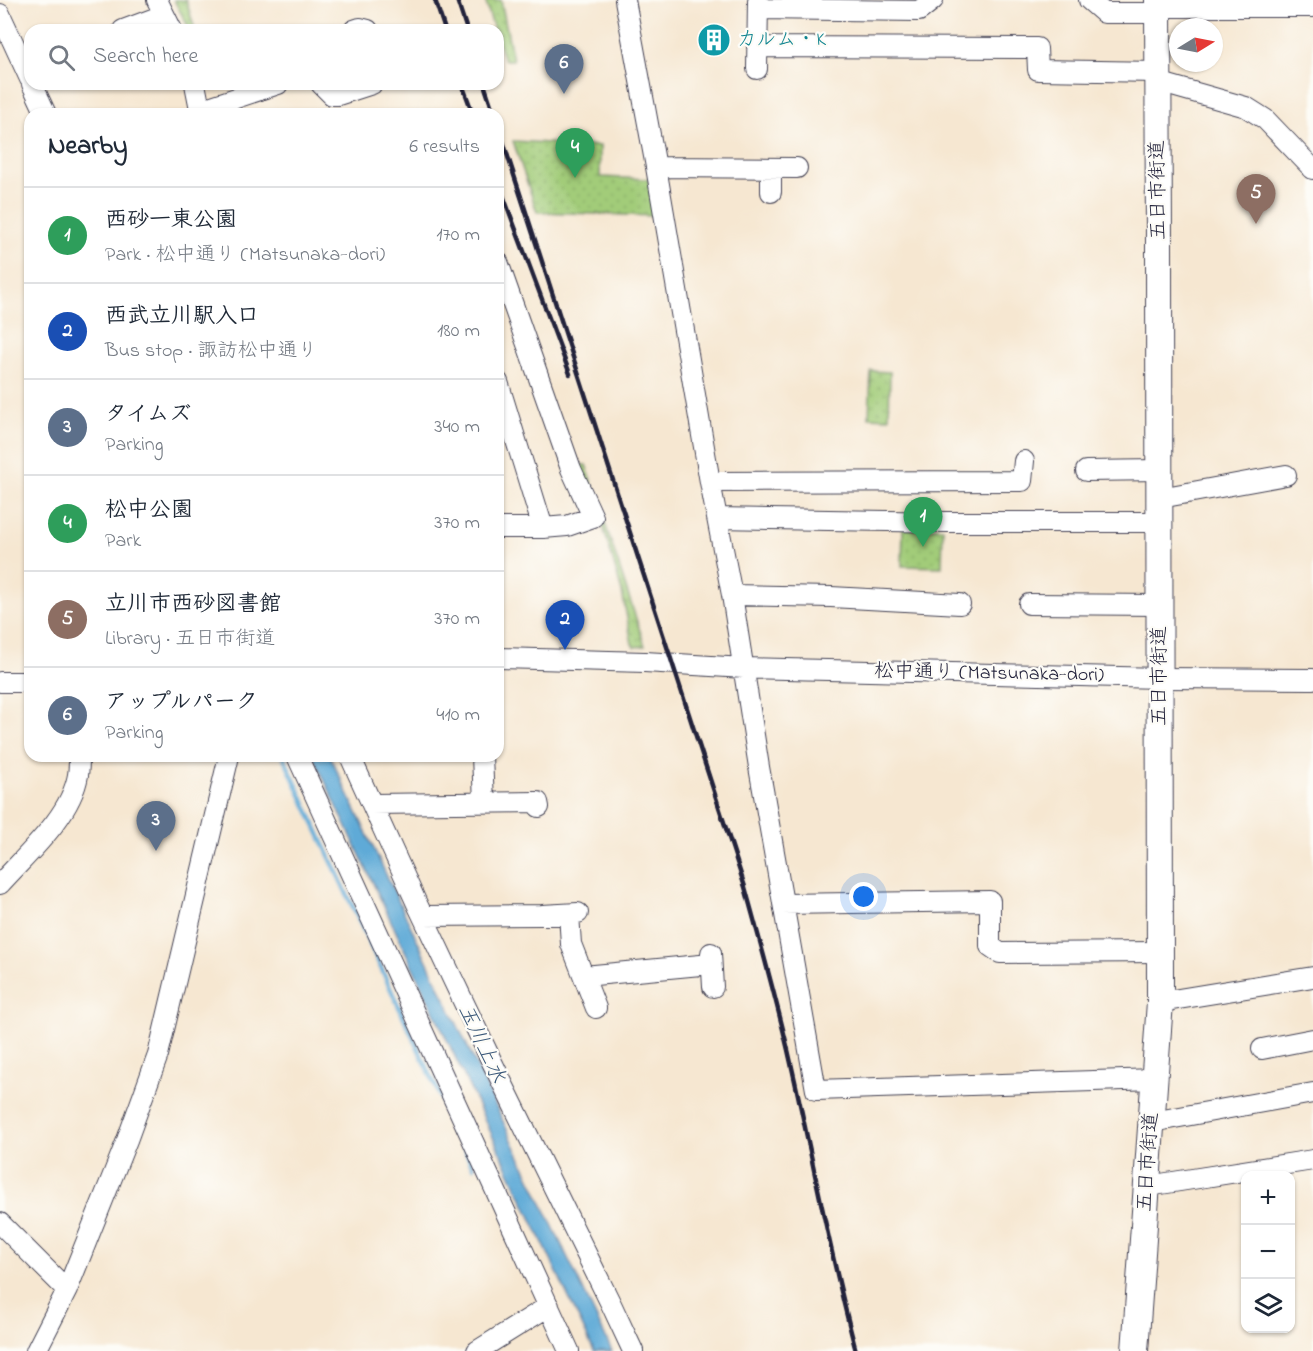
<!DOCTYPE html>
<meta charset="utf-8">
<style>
:root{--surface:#fff;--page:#f6f6f7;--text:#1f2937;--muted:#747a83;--line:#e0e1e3;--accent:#d1495b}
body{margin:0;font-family:"Indie Flower","Klee One",sans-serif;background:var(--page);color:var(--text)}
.controls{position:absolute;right:18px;bottom:18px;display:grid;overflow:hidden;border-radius:12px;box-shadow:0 2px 4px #0004}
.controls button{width:54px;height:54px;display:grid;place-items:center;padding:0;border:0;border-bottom:2px solid var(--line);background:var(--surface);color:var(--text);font:30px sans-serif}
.compass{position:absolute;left:1169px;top:18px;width:54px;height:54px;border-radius:50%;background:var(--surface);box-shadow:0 2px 4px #0004;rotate:80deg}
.you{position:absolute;left:864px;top:897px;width:21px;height:21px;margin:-15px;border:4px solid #fff;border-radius:50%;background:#1a73e8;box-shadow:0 0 0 9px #1a73e833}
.badge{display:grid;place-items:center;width:39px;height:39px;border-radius:50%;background:var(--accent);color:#fff;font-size:20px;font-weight:700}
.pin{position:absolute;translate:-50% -50px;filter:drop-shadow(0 2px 3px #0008)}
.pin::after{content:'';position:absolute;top:32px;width:21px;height:18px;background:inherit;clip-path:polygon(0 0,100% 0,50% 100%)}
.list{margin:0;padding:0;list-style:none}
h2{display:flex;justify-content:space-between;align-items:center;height:78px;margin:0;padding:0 24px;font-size:26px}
h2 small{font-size:20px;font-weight:400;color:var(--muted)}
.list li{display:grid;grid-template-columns:39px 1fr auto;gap:18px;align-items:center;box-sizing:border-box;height:96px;padding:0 24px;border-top:2px solid var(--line)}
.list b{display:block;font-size:22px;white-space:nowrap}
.list p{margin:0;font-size:20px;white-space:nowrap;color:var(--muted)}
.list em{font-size:20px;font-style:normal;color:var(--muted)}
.icon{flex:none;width:33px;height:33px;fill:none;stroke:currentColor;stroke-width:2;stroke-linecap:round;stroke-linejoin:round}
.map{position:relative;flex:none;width:1313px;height:1351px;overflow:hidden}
.search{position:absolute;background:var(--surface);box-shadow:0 2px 4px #0004;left:24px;top:24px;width:480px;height:66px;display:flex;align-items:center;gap:15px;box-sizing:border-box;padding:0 21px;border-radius:18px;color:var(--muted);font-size:22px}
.panel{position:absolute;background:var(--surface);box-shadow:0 2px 4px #0004;left:24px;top:108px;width:480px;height:654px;border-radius:18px}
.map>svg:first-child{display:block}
.grass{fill:url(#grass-dots);stroke:#62775a;stroke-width:1.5}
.water{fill:#5eaad7;stroke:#406689;stroke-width:1.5}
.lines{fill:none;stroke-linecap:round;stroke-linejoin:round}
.stream{stroke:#5eaad7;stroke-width:4.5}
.minor-casing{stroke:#424052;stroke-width:22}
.major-casing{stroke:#424052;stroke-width:28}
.minor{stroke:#fff;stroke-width:20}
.major{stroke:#fff;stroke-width:26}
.rail{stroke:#22223b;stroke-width:4.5}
.labels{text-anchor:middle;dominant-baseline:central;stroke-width:4.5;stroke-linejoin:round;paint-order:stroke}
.culture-label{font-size:20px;fill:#0d838f;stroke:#fdfcf7;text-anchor:start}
.street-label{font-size:20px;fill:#22223b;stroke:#fdfcf7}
.water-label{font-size:21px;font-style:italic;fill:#3a5879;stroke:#fdfcf7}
</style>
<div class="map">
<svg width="1313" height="1351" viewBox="0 0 1313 1351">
<defs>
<pattern id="grass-dots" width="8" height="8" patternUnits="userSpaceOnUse" patternTransform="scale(1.5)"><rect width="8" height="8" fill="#a2cc79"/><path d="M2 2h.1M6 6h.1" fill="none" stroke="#8baf6a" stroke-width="1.8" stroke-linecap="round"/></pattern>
</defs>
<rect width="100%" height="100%" fill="#fdfcf7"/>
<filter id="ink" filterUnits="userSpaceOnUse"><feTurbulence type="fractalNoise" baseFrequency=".0167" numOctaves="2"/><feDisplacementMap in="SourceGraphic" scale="12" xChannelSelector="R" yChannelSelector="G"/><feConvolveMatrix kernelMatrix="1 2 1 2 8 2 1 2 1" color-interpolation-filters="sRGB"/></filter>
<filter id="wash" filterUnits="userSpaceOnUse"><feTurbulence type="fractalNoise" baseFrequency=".008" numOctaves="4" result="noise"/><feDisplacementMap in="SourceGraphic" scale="24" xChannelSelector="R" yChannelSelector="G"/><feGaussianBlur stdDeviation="1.35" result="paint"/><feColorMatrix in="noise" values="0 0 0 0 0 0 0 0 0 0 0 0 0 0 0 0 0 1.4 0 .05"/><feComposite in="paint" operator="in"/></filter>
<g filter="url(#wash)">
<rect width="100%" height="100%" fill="#f6e7d1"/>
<!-- grass -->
<path class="grass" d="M174,0H186L195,30H190Z
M485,0H501L513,60H504L498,42V30H494Z
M513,141L600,146V177L648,179L655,216L537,212Z
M871,371L890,372L889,418L869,417Z
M574,465H586L645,646L634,647L632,644L622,592L599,513Z
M903,527L943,528L942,567L902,566Z"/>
<!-- water -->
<path class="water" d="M313,756H330L612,1351H594Z"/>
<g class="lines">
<!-- stream -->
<path class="stream" d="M283,756L473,1167
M61,1322L76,1292"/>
</g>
</g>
<g filter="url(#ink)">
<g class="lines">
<!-- minor casing -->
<g class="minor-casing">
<path id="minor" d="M157,0L172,30
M625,0L656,167L710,482L732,595L759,767L816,1090L1155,1079
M1089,0L1104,13H1157
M1158,7H1313
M758,9L919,11L933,0
M0,14L30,79
M123,30L163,15
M354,30L360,28L368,30
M757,47L1037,48L1038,70L1158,72
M757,69L758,0
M1158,82L1246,107L1265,119L1313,169
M32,84L46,114
M195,84L201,114
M321,84L332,95H338L372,84
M200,110L278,84
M656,167L797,168
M771,192V168
M498,262L571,469L593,517L567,526L543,528H498
M498,382L543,528
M1086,471L1160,470
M710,482L1022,481L1024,461
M1160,498L1286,475
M718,518L946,522H1160
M732,595L831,597L960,604
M1029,604L1160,605
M498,658L645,662L744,668L1160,678L1313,679
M0,682H30
M297,756L569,1351
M350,756L418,906L493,1064L611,1304L633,1351
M482,756L484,802
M372,804L538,802L539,807
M0,884C27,854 71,816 78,775C79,769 79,762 79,756
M783,904L990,901V946L1000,953L1161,952
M569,914L571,944L596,1008
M423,916L542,915L578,913
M711,953L713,987
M584,976L711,964
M1160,1002L1313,977
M1262,1049L1313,1039
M1152,1122L1313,1093
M1148,1186L1313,1160
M0,1223L67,1290
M36,1351L67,1290L127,1140L158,1055L229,756
M477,1351L549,1306"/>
</g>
<!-- major casing -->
<g class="major-casing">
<path id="major" d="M1135,1351L1160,1002L1159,244L1158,0"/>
</g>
<!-- minor -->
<use href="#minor" class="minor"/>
<!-- major -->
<use href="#major" class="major"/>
<!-- rail -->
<path class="rail" d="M435,0L445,30
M457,0L467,30
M462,84L473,114
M484,84L494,114
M498,126L745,887C760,941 775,995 788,1050C811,1150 829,1251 856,1351
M498,182L570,374"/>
</g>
</g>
<!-- icons -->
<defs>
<g id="building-disc" transform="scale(1.725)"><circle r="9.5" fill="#0f9aa8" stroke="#fdfcf7"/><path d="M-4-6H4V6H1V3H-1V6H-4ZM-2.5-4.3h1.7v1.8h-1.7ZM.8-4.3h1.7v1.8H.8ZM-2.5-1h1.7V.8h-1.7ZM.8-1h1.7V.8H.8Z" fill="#fff"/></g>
</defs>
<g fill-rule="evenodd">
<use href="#building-disc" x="714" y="40"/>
</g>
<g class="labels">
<!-- culture labels -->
<g class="culture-label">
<text x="737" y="40">カルム・K</text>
</g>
<!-- street labels -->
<g class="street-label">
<text transform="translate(1159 190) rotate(-91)">五日市街道</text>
<text transform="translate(989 674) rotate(1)">松中通り (Matsunaka-dori)</text>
<text transform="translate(1160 676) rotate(-90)">五日市街道</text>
<text transform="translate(1149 1162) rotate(-86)">五日市街道</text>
</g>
<!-- water labels -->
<g class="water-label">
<text transform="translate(481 1044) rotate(65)">玉川上水</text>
</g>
</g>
</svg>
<div class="controls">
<button>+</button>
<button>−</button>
<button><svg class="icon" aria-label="layers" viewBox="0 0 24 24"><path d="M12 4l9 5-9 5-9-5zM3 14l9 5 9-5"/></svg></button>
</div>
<svg class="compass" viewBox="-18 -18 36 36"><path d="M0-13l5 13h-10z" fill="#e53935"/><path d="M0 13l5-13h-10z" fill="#747a83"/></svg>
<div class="you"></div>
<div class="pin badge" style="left:923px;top:547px;background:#2e9e5b">1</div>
<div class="pin badge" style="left:565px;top:650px;background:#1a4fb4">2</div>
<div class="pin badge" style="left:156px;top:851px;background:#5c6f8a">3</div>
<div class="pin badge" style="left:575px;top:178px;background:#2e9e5b">4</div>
<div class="pin badge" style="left:1256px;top:224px;background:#8d6e63">5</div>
<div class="pin badge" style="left:564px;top:94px;background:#5c6f8a">6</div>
<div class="search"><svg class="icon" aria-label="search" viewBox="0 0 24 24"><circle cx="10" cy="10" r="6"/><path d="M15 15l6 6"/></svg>Search here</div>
<section class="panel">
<h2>Nearby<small>6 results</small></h2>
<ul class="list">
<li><span class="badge" style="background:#2e9e5b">1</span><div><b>西砂一東公園</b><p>Park · 松中通り (Matsunaka-dori)</p></div><em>170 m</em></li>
<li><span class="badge" style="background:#1a4fb4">2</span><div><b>西武立川駅入口</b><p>Bus stop · 諏訪松中通り</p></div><em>180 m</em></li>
<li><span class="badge" style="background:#5c6f8a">3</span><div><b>タイムズ</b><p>Parking</p></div><em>340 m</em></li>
<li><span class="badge" style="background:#2e9e5b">4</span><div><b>松中公園</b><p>Park</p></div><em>370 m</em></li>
<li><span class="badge" style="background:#8d6e63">5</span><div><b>立川市西砂図書館</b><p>Library · 五日市街道</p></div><em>370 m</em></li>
<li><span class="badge" style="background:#5c6f8a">6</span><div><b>アップルパーク</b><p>Parking</p></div><em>410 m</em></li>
</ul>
</section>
</div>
